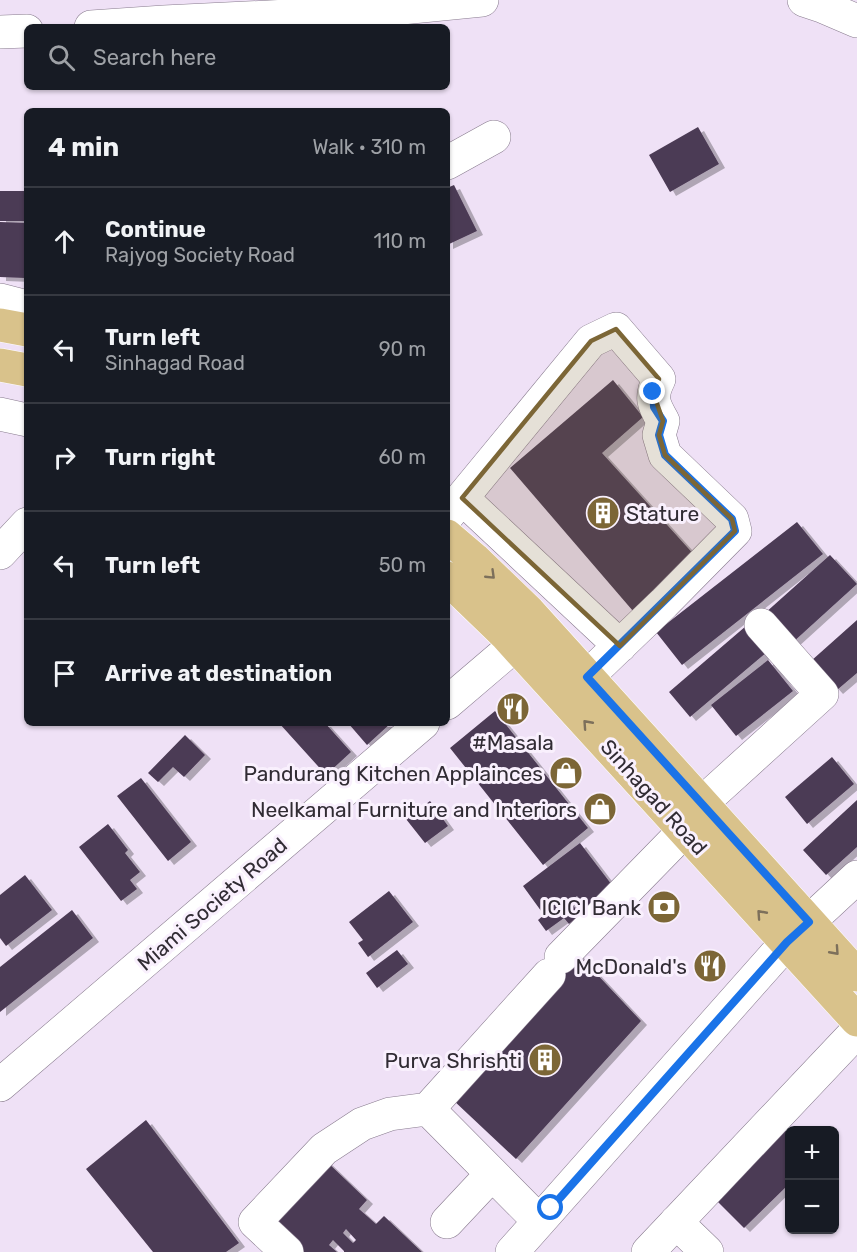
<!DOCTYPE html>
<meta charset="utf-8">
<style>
:root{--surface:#171b24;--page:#242831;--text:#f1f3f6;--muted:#9ea1a6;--line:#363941}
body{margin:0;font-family:Rubik,sans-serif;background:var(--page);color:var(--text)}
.controls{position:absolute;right:18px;bottom:18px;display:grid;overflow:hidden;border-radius:9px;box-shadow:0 2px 4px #0004}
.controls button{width:54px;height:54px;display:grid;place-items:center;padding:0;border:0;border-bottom:2px solid var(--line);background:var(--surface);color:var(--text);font:30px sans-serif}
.stop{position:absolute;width:18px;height:18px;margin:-14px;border:4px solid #1a73e8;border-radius:50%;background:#fff}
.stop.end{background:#1a73e8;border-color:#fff;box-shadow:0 2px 6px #0008}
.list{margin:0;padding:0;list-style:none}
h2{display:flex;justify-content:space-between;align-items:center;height:78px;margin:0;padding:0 24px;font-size:26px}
h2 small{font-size:20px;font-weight:400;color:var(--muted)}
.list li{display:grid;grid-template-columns:39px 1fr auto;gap:18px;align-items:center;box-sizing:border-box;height:108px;padding:0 24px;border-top:2px solid var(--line)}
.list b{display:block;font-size:22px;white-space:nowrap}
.list p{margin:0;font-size:20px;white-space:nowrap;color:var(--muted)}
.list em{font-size:20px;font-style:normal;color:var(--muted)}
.icon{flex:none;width:33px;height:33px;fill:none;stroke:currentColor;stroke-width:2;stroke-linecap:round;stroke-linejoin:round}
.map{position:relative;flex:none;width:857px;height:1252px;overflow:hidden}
.search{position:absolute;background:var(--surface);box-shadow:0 2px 4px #0004;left:24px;top:24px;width:426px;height:66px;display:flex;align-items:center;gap:15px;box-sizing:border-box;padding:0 21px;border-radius:9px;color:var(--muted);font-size:22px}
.panel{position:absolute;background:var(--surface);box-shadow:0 2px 4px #0004;left:24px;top:108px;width:426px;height:618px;border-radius:9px}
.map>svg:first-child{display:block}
.building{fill:#4c3b54;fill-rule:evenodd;filter:url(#shadow)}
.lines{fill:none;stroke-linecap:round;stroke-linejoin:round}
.minor-casing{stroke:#887b8e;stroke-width:34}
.major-casing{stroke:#fff;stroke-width:34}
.minor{stroke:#fff;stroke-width:33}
.major{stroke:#d9c28b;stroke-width:33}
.oneway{stroke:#7d705b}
.route{stroke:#1a73e8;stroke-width:8}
.marked{fill:#7c6636;fill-opacity:0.2;stroke:#7c6636;stroke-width:4.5;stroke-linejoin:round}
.labels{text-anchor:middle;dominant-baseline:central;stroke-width:6;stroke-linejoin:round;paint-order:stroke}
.poi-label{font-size:21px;fill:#312c34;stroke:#f9f0fd;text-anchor:end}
.street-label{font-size:21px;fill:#312c34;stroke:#f9f0fd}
</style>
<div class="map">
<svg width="857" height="1252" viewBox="0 0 857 1252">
<defs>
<filter id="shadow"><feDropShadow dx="6" dy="4" stdDeviation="0" flood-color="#0004"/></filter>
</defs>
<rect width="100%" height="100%" fill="#efe1f6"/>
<!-- building -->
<path class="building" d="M698,127L719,164L670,192L649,155Z
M454,185L477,231L447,245V188Z
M0,191H26L25,221H0Z
M0,222L27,223L25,278L0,277Z
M613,380L643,417L602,453L697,558L633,611L510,468Z
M797,522L823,554L682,665L656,632Z
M830,555L857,584L791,644L764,614Z
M857,620V673L837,690L811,661Z
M746,626L767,652L690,717L669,692Z
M768,660L793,691L736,736L711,705Z
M495,711L588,828L543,865L450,748Z
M279,723H325L351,752L326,775Z
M348,723H391L367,745Z
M185,735L205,755L184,777L173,767L158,782L148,773Z
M832,757L854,784L807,824L785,797Z
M141,778L191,842L168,861L117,796Z
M857,800V847L826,875L803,850Z
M430,801L448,826L425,843L406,819Z
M108,824L128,850L125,853L140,872L130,880L137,889L121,901L79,847Z
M580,843L615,889L588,909L577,896L570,901L580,915L569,924L564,918L546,931L538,920L544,915L523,886Z
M25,875L52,910L6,946L0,938V895Z
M389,891L413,922L368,957L358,943L363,940L349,922Z
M72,910L93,938L0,1012V967Z
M397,950L408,964L377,988L366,973Z
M576,952L641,1021L516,1159L452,1099Z
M146,1120L239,1243L226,1252H153L86,1169Z
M780,1125L790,1135V1183L744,1228L711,1195Z
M324,1159L367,1200L359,1209L376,1224L384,1216L422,1252H344V1251L333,1240L329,1245L337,1252H289L262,1225ZM346,1229L356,1240L353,1243L343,1233Z"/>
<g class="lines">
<!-- minor casing -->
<g class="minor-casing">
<path id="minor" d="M804,0L822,6L857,21
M91,27L164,22L351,13L482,0
M0,32L27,31
M447,163L494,137
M0,300L27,307
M0,414L27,420
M462,498L620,646
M447,516L591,341L616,329L659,379C650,397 653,404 663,421L659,435L665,455L732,519L735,531L664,603L587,677
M0,553L27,524
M447,703L515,645
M702,803L822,694L761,625
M561,957L685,830
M0,1085L423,723
M428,1109L539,1221
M447,1222L492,1174
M676,1222L707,1252
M287,1252L255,1222L324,1149L362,1124L390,1114L428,1109L549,975
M512,1252L787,942L857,877
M648,1252L857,1031"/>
</g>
<!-- major casing -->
<g class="major-casing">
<path id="major" d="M0,325L27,330
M0,365L27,370
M447,536L474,559L529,612L857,975
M447,578L506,635L857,1020"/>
</g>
<!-- minor -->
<use href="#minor" class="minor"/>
<!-- major -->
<use href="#major" class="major"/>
</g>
<!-- one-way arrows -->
<defs><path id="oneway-chevron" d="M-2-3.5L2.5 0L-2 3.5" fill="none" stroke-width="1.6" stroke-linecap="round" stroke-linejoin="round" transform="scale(1.5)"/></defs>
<g class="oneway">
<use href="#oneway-chevron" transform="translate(491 575) rotate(44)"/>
<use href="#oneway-chevron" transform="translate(587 724) rotate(-132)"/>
<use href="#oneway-chevron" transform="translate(761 914) rotate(-132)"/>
<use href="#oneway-chevron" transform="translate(835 951) rotate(48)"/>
</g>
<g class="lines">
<!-- route -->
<path class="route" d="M551,1208L787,942L809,922L587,677L735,531L732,519L665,455L659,435L663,421L654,407L653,392"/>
</g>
<!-- marked area -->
<path class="marked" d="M616,329L659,379L653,392L663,421L659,435L665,455L732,519L735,531L620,646L462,498L591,341Z"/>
<!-- icons -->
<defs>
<g id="building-disc" transform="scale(1.725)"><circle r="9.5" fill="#7c6636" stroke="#f9f0fd"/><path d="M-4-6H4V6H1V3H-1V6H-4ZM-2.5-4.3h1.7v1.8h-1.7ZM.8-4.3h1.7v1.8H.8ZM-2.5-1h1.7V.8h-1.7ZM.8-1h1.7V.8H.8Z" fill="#fff"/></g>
<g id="restaurant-disc" transform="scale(1.725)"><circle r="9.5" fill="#7c6636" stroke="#f9f0fd"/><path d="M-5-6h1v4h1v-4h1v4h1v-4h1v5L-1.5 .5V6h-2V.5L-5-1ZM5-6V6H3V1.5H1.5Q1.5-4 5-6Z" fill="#fff"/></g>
<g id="shop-disc" transform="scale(1.725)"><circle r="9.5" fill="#7c6636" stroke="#f9f0fd"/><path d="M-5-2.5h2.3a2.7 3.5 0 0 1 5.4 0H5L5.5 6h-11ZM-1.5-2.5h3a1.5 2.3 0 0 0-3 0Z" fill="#fff"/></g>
<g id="bank-disc" transform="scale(1.725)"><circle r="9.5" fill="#7c6636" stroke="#f9f0fd"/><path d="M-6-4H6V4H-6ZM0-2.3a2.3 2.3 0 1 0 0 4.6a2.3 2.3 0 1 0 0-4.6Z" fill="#fff"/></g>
</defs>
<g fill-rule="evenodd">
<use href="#building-disc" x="603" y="513"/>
<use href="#restaurant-disc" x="513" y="709"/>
<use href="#shop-disc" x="566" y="773"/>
<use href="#shop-disc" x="600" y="809"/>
<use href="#bank-disc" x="664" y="907"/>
<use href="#restaurant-disc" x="710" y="966"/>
<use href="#building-disc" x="545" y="1060"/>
</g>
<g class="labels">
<!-- poi labels -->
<g class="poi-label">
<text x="626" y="513" text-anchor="start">Stature</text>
<text x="513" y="742" text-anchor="middle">#Masala</text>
<text x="543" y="773">Pandurang Kitchen Applainces</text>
<text x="577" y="809">Neelkamal Furniture and Interiors</text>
<text x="641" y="907">ICICI Bank</text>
<text x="687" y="966">McDonald's</text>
<text x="522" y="1060">Purva Shrishti</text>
</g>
<!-- street labels -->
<g class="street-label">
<text transform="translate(654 797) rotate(48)">Sinhagad Road</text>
<text transform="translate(212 904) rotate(-41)">Miami Society Road</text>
</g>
</g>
</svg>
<div class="controls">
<button>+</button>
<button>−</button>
</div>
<div class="stop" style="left:551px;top:1208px"></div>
<div class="stop end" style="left:653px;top:392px"></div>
<div class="search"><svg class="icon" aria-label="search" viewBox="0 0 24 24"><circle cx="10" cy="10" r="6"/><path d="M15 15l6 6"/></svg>Search here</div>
<section class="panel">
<h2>4 min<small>Walk · 310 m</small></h2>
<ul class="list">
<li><svg class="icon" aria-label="ahead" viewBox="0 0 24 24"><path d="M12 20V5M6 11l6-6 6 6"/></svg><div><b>Continue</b><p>Rajyog Society Road</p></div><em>110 m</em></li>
<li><svg class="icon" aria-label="left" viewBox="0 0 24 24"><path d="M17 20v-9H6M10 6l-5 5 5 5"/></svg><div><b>Turn left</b><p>Sinhagad Road</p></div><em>90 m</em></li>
<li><svg class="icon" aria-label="right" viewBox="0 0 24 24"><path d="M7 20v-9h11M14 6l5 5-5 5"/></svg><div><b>Turn right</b></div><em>60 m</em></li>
<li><svg class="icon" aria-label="left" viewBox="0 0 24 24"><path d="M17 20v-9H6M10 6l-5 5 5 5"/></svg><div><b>Turn left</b></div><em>50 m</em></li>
<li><svg class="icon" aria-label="arrive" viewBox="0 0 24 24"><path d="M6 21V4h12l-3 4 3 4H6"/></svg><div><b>Arrive at destination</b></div></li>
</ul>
</section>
</div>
